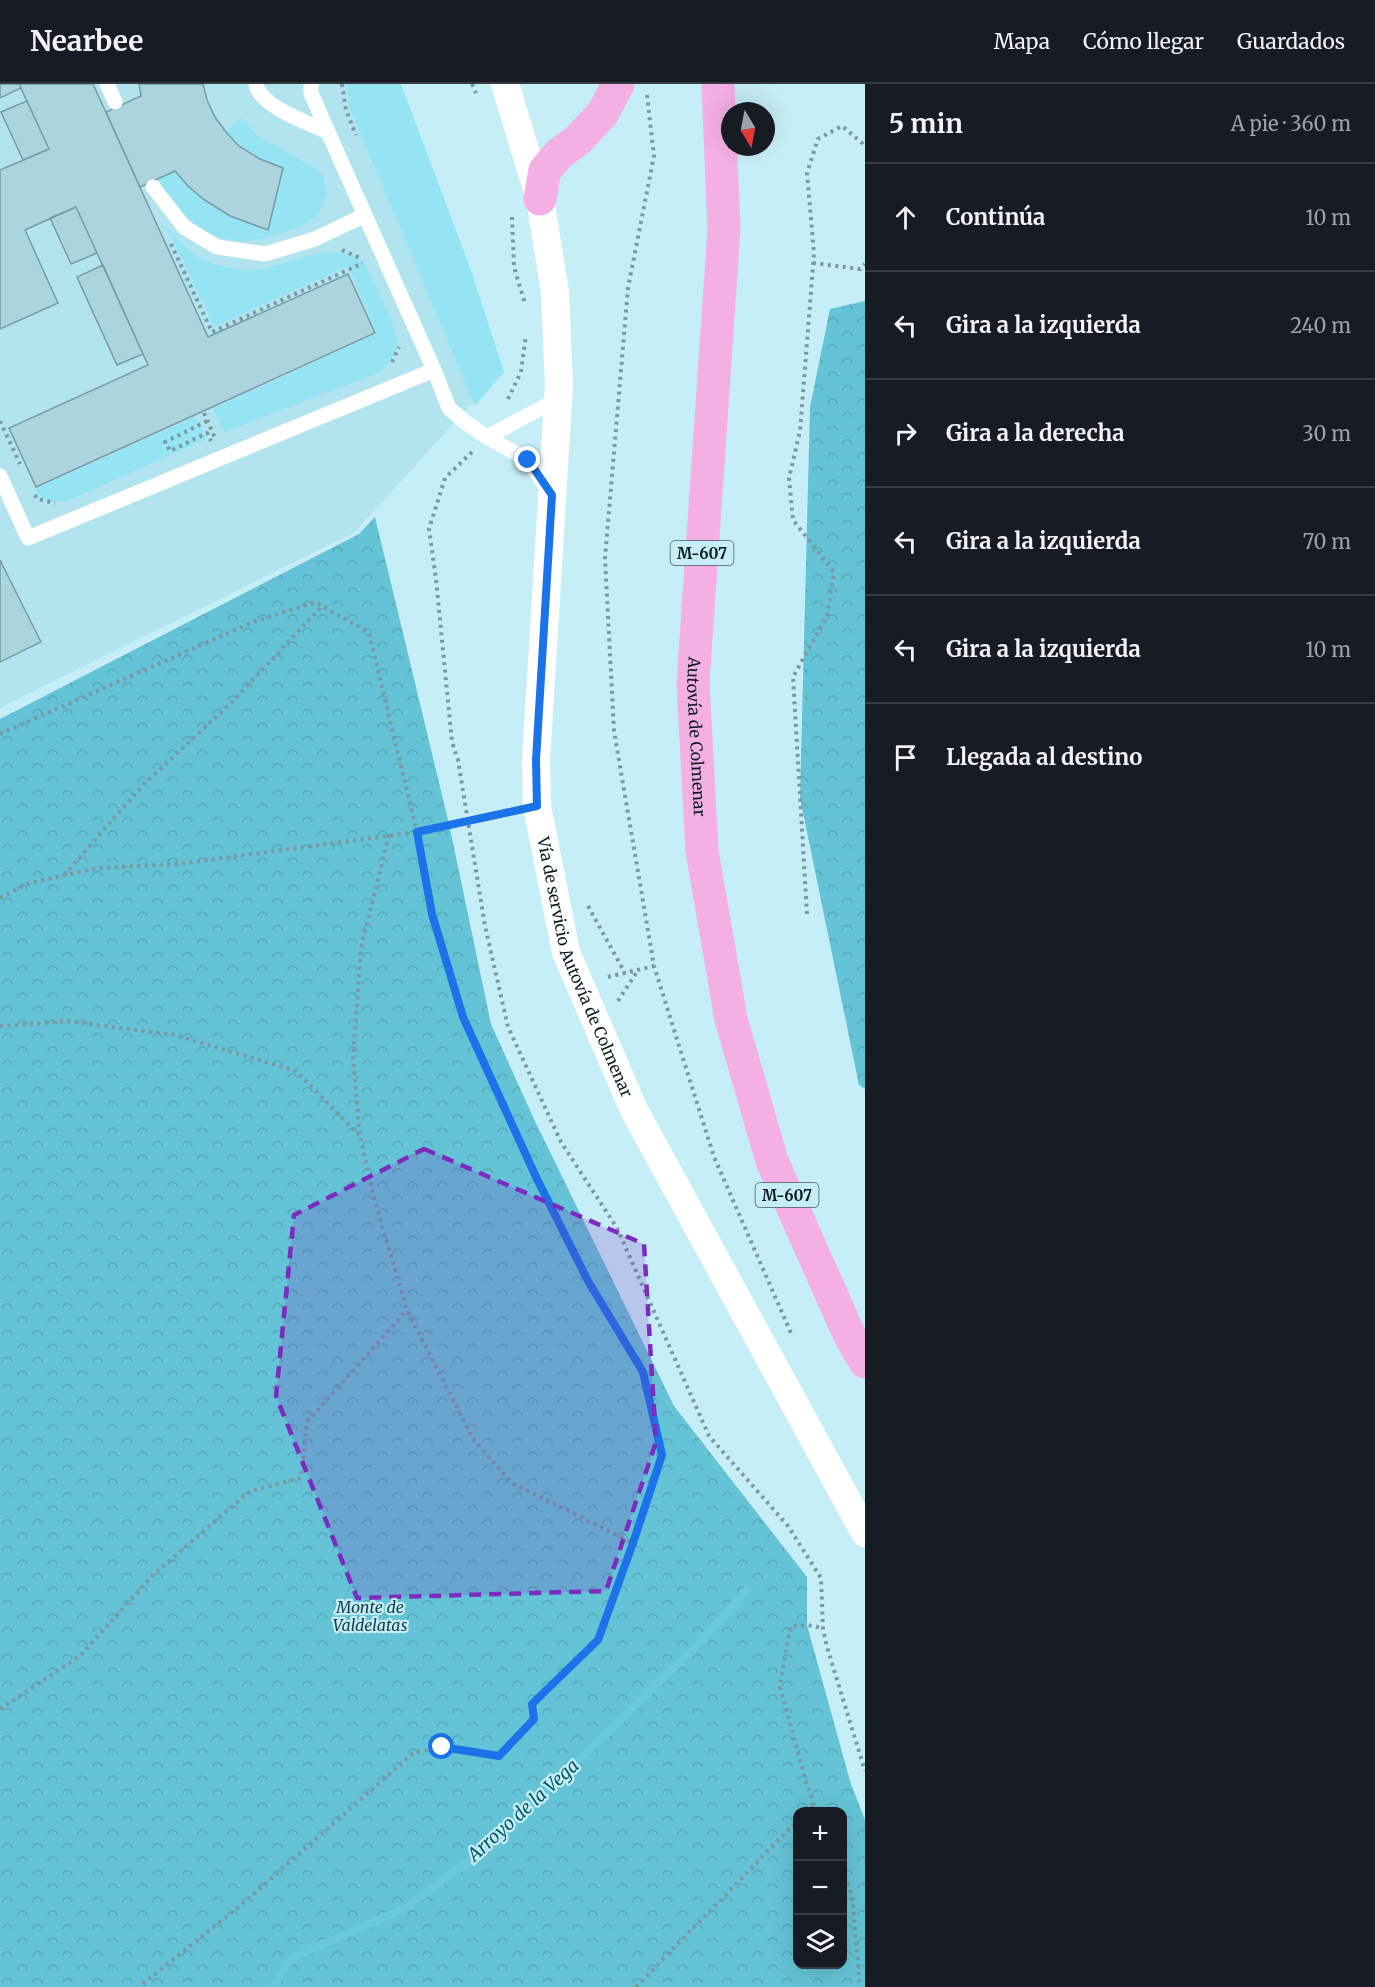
<!DOCTYPE html>
<html lang="es">
<meta charset="utf-8">
<style>
:root{--surface:#171b24;--page:#20242c;--text:#f1f3f6;--muted:#9ea1a6;--line:#363941}
body{margin:0;font-family:Merriweather,serif;background:var(--page);color:var(--text)}
.controls{position:absolute;right:18px;bottom:18px;display:grid;overflow:hidden;border-radius:12px;box-shadow:0 6px 24px #0002}
.controls button{width:54px;height:54px;display:grid;place-items:center;padding:0;border:0;border-bottom:2px solid var(--line);background:var(--surface);color:var(--text);font:30px sans-serif}
.compass{position:absolute;left:721px;top:18px;width:54px;height:54px;border-radius:50%;background:var(--surface);box-shadow:0 6px 24px #0002;rotate:170deg}
.stop{position:absolute;width:18px;height:18px;margin:-14px;border:4px solid #1a73e8;border-radius:50%;background:#fff}
.stop.end{background:#1a73e8;border-color:#fff;box-shadow:0 2px 6px #0008}
.list{margin:0;padding:0;list-style:none}
h2{display:flex;justify-content:space-between;align-items:center;height:78px;margin:0;padding:0 24px;font-size:26px}
h2 small{font-size:20px;font-weight:400;color:var(--muted)}
.list li{display:grid;grid-template-columns:39px 1fr auto;gap:18px;align-items:center;box-sizing:border-box;height:108px;padding:0 24px;border-top:2px solid var(--line)}
.list b{display:block;font-size:22px;white-space:nowrap}
.list em{font-size:20px;font-style:normal;color:var(--muted)}
.icon{flex:none;width:33px;height:33px;fill:none;stroke:currentColor;stroke-width:2;stroke-linecap:round;stroke-linejoin:round}
.map{position:relative;flex:none;width:865px;height:1903px;overflow:hidden}
header{display:flex;align-items:center;gap:36px;box-sizing:border-box;height:84px;padding:0 30px;background:var(--surface);border-bottom:2px solid var(--line)}
header strong{font-size:28px}
nav{display:flex;gap:33px;margin-inline-start:auto;font-size:21px}
main{display:flex}
aside{flex:1;background:var(--surface)}
.map>svg:first-child{display:block}
.built{fill:#b2e4ef}
.forest{fill:url(#forest-crowns);fill-rule:evenodd}
.garden{fill:#95e4f4}
.lines{fill:none;stroke-linecap:round;stroke-linejoin:round}
.stream{stroke:#69c8db;stroke-width:8}
.building{fill:#acd4dc;stroke:#759ba3;stroke-width:1.5}
.path{stroke:#7a989e;stroke-width:4;stroke-dasharray:3 4.5;stroke-linecap:butt}
.service{stroke:#fff;stroke-width:15}
.minor{stroke:#fff;stroke-width:28}
.motorway{stroke:#f4afe5;stroke-width:33}
.route{stroke:#1a73e8;stroke-width:8}
.marked{fill:#7b2cbf;fill-opacity:0.2;stroke:#7b2cbf;stroke-width:4.5;stroke-dasharray:12 8;stroke-linejoin:round}
.labels{text-anchor:middle;dominant-baseline:central;stroke-width:4.5;stroke-linejoin:round;paint-order:stroke}
.shield{fill:#c6eef7;stroke:#445a5f;stroke-width:1.5}
.shield-label{font-size:15px;font-weight:bold;fill:#0c1b1e}
.street-label{font-size:16px;fill:#0c1b1e;stroke:#c6eef7}
.park-label{font-size:16px;font-style:italic;fill:#113e46;stroke:#c6eef7}
.water-label{font-size:18px;font-style:italic;fill:#025a67;stroke:#c6eef7}
</style>
<header>
<strong>Nearbee</strong>
<nav><a>Mapa</a><a>Cómo llegar</a><a>Guardados</a></nav>
</header>
<main>
<div class="map">
<svg width="865" height="1903" viewBox="0 0 865 1903">
<defs>
<pattern id="forest-crowns" width="20" height="18" patternUnits="userSpaceOnUse" patternTransform="scale(1.5)"><rect width="20" height="18" fill="#64c3d6"/><path d="M2 6a3 3 0 1 1 6 0M12 15a3 3 0 1 1 6 0" fill="none" stroke="#56a7b7"/></pattern>
</defs>
<rect width="100%" height="100%" fill="#c6eef7"/>
<!-- built -->
<path class="built" d="M0,0H395L502,286L355,448L0,624Z"/>
<!-- forest -->
<path class="forest" d="M865,217V1005L859,1001L800,714L810,323L830,225Z
M375,433L449,740L491,940L533,1033L674,1322L807,1493V1541L850,1697L865,1736V1903H0V635L359,450ZM798,1728H842V1880H798Z"/>
<!-- garden -->
<path class="garden" d="M347,0H401L470,183L504,288L475,322L349,22Z
M242,34L258,52L311,82L323,92L327,109L318,132C247,172 202,167 158,95L175,87C200,116 230,135 268,145L283,84C261,75 243,65 226,48Z
M167,143C177,153 188,169 201,175C219,183 244,189 264,185C294,179 339,153 366,181L395,245C400,264 394,276 380,288L224,348L213,325L377,249L348,182L214,243Z
M195,333L206,355L67,417L53,418L39,414L35,405Z"/>
<g class="lines">
<!-- stream -->
<path class="stream" d="M273,1903L291,1874L406,1824L493,1759L696,1563L746,1507"/>
</g>
<!-- building -->
<path class="building" d="M0,0H19L21,4L0,14Z
M19,0H93L208,253L348,190L375,249L36,403L9,344L148,281L76,123L25,146L58,219L0,245V86L49,65Z
M139,0H203L207,16L215,33L226,48L239,62L260,75L283,84L268,146L230,132L203,115L188,102L175,87L140,103L106,28L141,12Z
M27,17L49,65L23,76L1,28Z
M76,123L97,169L71,180L50,134Z
M103,181L143,270L117,281L77,193Z
M0,476L41,558L0,578Z"/>
<g class="lines">
<!-- path -->
<path class="path" d="M342,0L346,26L356,51
M472,0L476,9
M647,11L654,72L628,204L605,474L614,647L654,882L714,1073L791,1249
M512,133L514,183L525,220
M171,160L212,248L363,179
M342,166L360,174
M813,179L860,185L865,180
M392,278L399,263
M508,315L521,288L526,251
M204,329L215,354
M0,337L20,380
M207,337L165,358L170,367L207,349L211,357
M472,368L445,394L429,445L436,495L452,658L458,676L485,842L508,943L561,1058L617,1144L709,1352L788,1442L821,1494L823,1544L827,1563L865,1687
M35,411L37,415L55,419
M0,650L253,538L316,518L369,549L417,748L432,830L463,933L537,1095L588,1197L643,1288L662,1370L633,1459L599,1556L532,1620L534,1635L499,1672L442,1663L413,1669L247,1816L139,1903
M389,751L361,864L353,975L360,1052L374,1114L407,1226L473,1355L512,1399L633,1459
M64,791L144,700L232,618L322,522
M0,814L29,799L98,784L177,780L417,748L511,728
M588,822L625,889
M807,830L793,593L827,532L834,488L793,436L789,394L800,347L814,169L807,89L818,55L842,42L862,59L865,64
M608,893L654,882
M618,917L638,886
M0,942L67,937L175,951L296,987L359,1051
M0,1625L80,1572L153,1491L250,1407L301,1394L307,1338L407,1226
M806,1728L813,1720
M817,1728L806,1698L780,1603L790,1543L807,1541L823,1544
M842,1785L852,1811L860,1903
M636,1903L798,1736"/>
<!-- service -->
<path class="service" d="M107,0L115,18
M256,0C260,23 309,39 328,48
M153,103L184,143L217,163L265,170L315,155L365,131
M434,286L449,324L465,338L487,353L528,376L551,410
M487,353L558,315
M0,392L28,454L434,286L328,48L311,9V0"/>
<!-- minor -->
<path class="minor" id="s1" d="M505,0L540,115L555,208L559,301L536,676L537,722L566,868L634,1026L865,1449"/>
<!-- motorway -->
<g class="motorway">
<path id="s2" d="M718,0L724,145L693,599L702,767L731,935L772,1077L849,1250L865,1278"/>
<path d="M540,115L545,86L559,70L578,56L603,29L618,0"/>
</g>
</g>
<g class="lines">
<!-- route -->
<path class="route" d="M442,1663L499,1672L534,1635L532,1620L598,1556L633,1459L662,1371L643,1288L588,1197L537,1095L463,933L432,830L417,748L537,722L536,676L552,411L528,376"/>
</g>
<!-- marked area -->
<path class="marked" d="M424,1065L644,1160L656,1358L606,1507L357,1514L276,1312L294,1131Z"/>
<g class="labels">
<!-- shield labels -->
<g class="shield">
<rect x="670.5" y="457" width="63" height="24" rx="4.5"/>
<rect x="755.5" y="1099" width="63" height="24" rx="4.5"/>
</g>
<g class="shield-label">
<text x="702" y="469">M-607</text>
<text x="787" y="1111">M-607</text>
</g>
<!-- street labels -->
<g class="street-label">
<text stroke="none"><textPath href="#s2" startOffset="654">Autovía de Colmenar</textPath></text>
<text stroke="none"><textPath href="#s1" startOffset="898">Vía de servicio Autovía de Colmenar</textPath></text>
</g>
<!-- park labels -->
<g class="park-label">
<text x="370" y="1523">Monte de<tspan x="370" dy="18">Valdelatas</tspan></text>
</g>
<!-- water labels -->
<g class="water-label">
<text transform="translate(523 1726) rotate(-42)">Arroyo de la Vega</text>
</g>
</g>
</svg>
<div class="controls">
<button>+</button>
<button>−</button>
<button><svg class="icon" aria-label="layers" viewBox="0 0 24 24"><path d="M12 4l9 5-9 5-9-5zM3 14l9 5 9-5"/></svg></button>
</div>
<svg class="compass" viewBox="-18 -18 36 36"><path d="M0-13l5 13h-10z" fill="#e53935"/><path d="M0 13l5-13h-10z" fill="#9ea1a6"/></svg>
<div class="stop" style="left:442px;top:1663px"></div>
<div class="stop end" style="left:528px;top:376px"></div>
</div>
<aside>
<h2>5 min<small>A pie · 360 m</small></h2>
<ul class="list">
<li><svg class="icon" aria-label="ahead" viewBox="0 0 24 24"><path d="M12 20V5M6 11l6-6 6 6"/></svg><div><b>Continúa</b></div><em>10 m</em></li>
<li><svg class="icon" aria-label="left" viewBox="0 0 24 24"><path d="M17 20v-9H6M10 6l-5 5 5 5"/></svg><div><b>Gira a la izquierda</b></div><em>240 m</em></li>
<li><svg class="icon" aria-label="right" viewBox="0 0 24 24"><path d="M7 20v-9h11M14 6l5 5-5 5"/></svg><div><b>Gira a la derecha</b></div><em>30 m</em></li>
<li><svg class="icon" aria-label="left" viewBox="0 0 24 24"><path d="M17 20v-9H6M10 6l-5 5 5 5"/></svg><div><b>Gira a la izquierda</b></div><em>70 m</em></li>
<li><svg class="icon" aria-label="left" viewBox="0 0 24 24"><path d="M17 20v-9H6M10 6l-5 5 5 5"/></svg><div><b>Gira a la izquierda</b></div><em>10 m</em></li>
<li><svg class="icon" aria-label="arrive" viewBox="0 0 24 24"><path d="M6 21V4h12l-3 4 3 4H6"/></svg><div><b>Llegada al destino</b></div></li>
</ul>
</aside>
</main>
